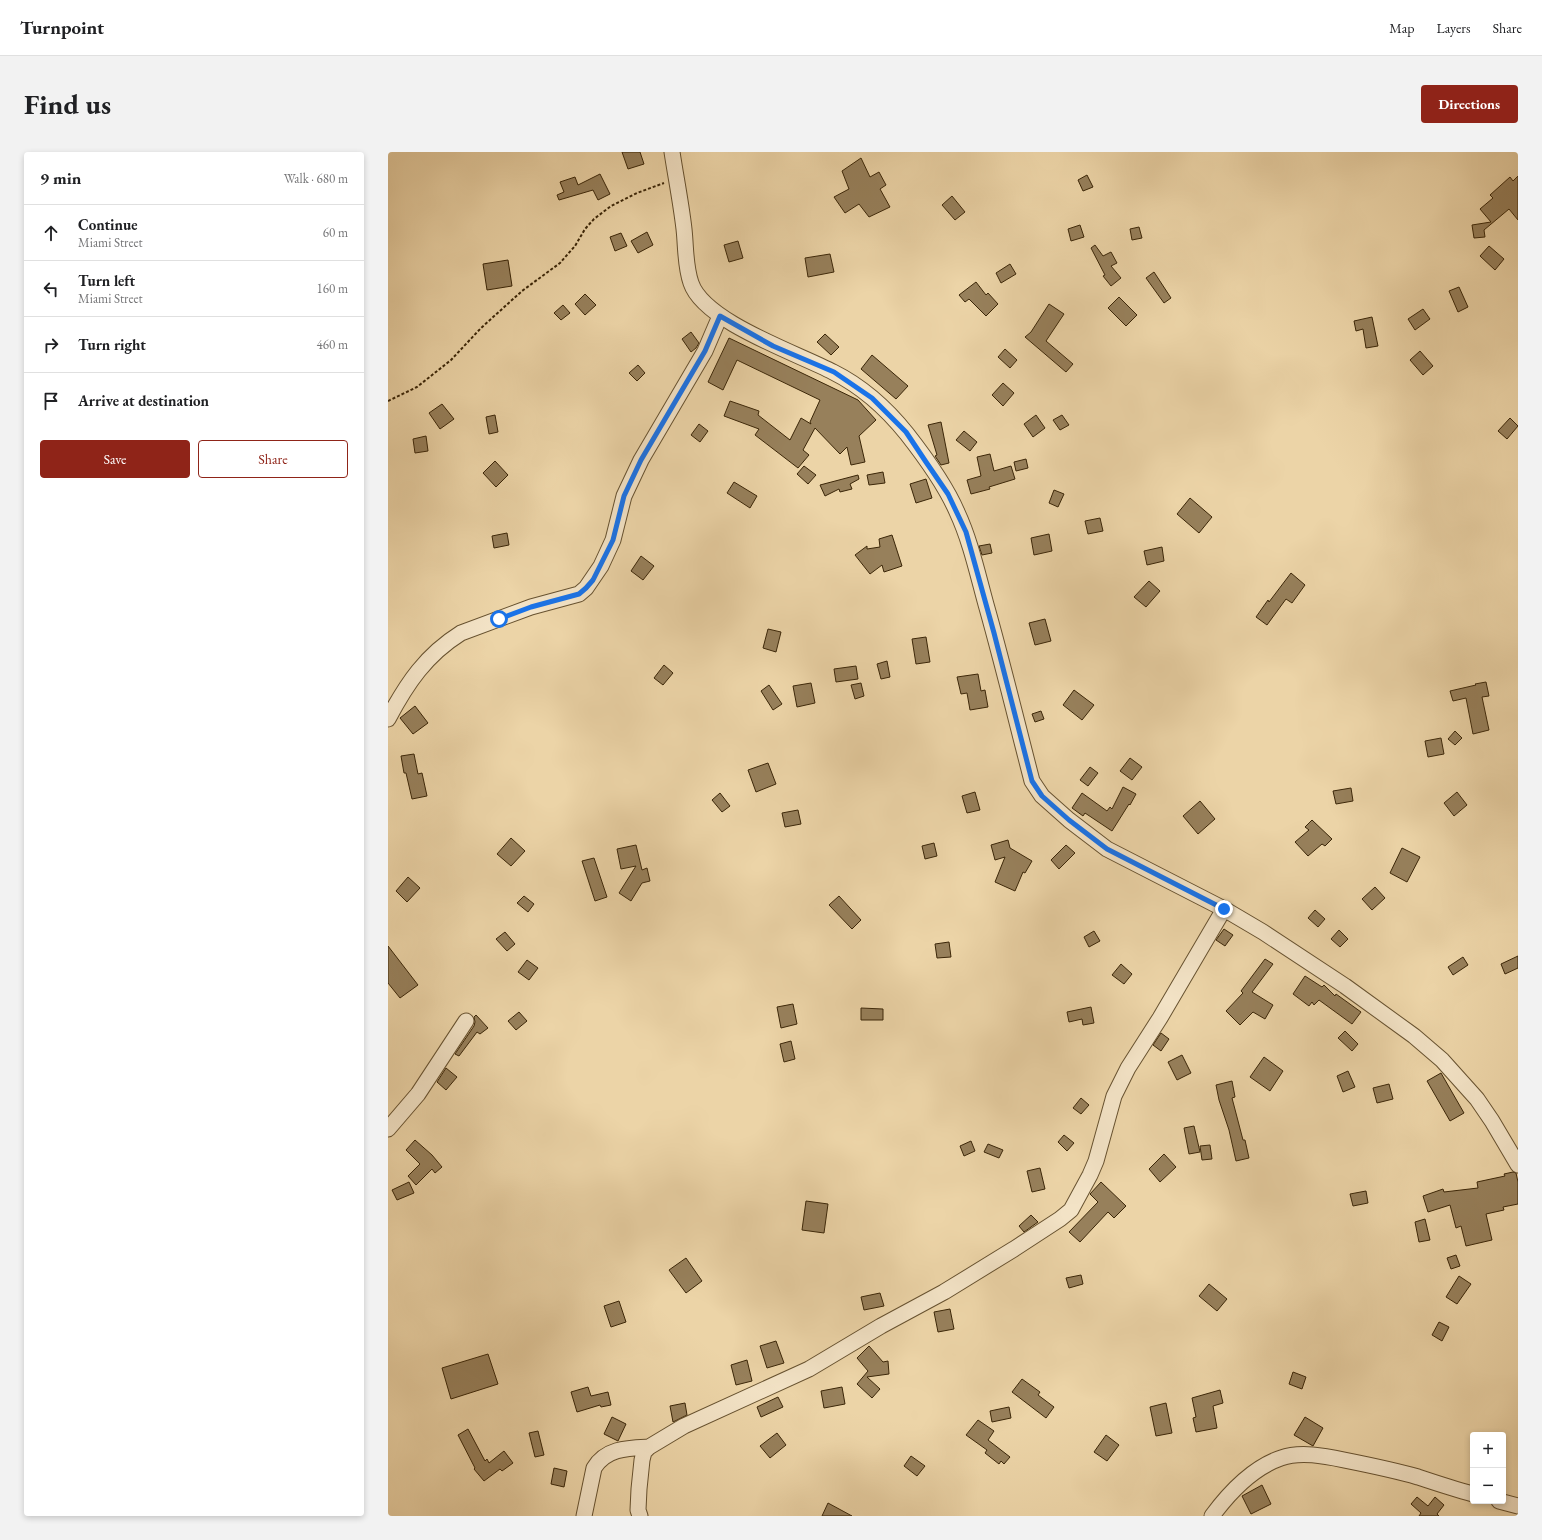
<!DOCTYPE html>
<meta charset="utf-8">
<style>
:root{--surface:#fff;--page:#f2f2f2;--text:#202124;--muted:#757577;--line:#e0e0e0;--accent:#8f2418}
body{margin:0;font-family:"EB Garamond",serif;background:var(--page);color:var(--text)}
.controls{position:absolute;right:12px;bottom:12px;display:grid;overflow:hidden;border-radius:4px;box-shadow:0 2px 6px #0003}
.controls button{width:36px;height:36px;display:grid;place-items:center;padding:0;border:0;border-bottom:1px solid var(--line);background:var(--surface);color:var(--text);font:20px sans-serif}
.stop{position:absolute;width:12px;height:12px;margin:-9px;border:3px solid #1a73e8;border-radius:50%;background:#fff}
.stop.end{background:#1a73e8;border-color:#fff;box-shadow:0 1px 4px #0008}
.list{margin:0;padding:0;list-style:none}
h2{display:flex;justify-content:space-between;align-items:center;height:52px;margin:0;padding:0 16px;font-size:17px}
h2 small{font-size:13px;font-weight:400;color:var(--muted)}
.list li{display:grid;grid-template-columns:26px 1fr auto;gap:12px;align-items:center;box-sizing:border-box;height:56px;padding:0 16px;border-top:1px solid var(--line)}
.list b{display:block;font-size:15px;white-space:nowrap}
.list p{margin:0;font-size:13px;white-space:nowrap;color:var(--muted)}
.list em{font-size:13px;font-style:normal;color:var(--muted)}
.actions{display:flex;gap:8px;padding:12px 16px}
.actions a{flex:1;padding:9px 0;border:1px solid var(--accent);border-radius:4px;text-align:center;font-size:14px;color:var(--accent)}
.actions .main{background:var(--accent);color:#fff}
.icon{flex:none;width:22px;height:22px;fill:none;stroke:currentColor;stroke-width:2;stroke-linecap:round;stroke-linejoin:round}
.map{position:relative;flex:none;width:1130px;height:1364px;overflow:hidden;border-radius:4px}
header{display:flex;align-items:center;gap:24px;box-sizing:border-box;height:56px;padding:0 20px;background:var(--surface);border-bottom:1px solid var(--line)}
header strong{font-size:19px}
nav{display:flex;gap:22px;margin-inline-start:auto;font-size:14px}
.intro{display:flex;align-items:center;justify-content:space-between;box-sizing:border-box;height:96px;padding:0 24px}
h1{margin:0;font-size:28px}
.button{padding:10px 18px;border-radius:4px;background:var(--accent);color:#fff;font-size:14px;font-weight:700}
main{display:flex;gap:24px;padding:0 24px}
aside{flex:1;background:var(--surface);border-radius:4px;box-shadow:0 2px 6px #0003}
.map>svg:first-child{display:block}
.building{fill:#97805b;stroke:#3b2608}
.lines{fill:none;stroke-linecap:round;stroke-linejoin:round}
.minor-casing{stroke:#675230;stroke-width:17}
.path{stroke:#3b2608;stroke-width:2;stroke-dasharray:3 2;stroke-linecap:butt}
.minor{stroke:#f3e3c6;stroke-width:15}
.route{stroke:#1a73e8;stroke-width:5}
</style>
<header>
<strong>Turnpoint</strong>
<nav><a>Map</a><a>Layers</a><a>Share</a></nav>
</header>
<div class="intro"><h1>Find us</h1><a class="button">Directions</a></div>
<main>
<aside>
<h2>9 min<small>Walk · 680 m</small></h2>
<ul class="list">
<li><svg class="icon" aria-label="ahead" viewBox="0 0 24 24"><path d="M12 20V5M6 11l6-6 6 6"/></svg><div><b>Continue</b><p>Miami Street</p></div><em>60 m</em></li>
<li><svg class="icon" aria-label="left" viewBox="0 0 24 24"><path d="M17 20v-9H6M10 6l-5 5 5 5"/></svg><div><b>Turn left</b><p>Miami Street</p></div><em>160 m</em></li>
<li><svg class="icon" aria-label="right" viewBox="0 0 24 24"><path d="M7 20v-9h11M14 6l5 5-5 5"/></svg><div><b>Turn right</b></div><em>460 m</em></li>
<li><svg class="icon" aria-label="arrive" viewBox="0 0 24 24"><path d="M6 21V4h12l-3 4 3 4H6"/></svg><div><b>Arrive at destination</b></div></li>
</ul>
<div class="actions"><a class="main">Save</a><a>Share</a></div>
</aside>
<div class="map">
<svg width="1130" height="1364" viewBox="0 0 1130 1364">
<rect width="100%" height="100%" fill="#ecd4a7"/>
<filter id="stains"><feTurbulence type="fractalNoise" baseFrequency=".005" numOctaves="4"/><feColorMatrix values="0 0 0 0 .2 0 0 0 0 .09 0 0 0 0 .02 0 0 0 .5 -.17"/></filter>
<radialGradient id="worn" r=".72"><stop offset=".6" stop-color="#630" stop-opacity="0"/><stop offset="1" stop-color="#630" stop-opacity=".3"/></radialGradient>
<!-- building -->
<path class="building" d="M234,0H252L256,12L240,17Z
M473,6L482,25L491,20L498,33L492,37L502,55L481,65L471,52L457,61L446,45L461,37L454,19Z
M212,22L222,42L210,48L205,38L171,48L169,43L176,40L172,30L187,25L190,33Z
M699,23L705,35L695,39L690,28Z
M1130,24V68L1121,57L1096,78L1097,85L1086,86L1084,73L1103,70L1092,57L1105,46L1102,43L1122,25L1125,29Z
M564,44L577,60L567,68L554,53Z
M692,73L696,85L683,89L680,77Z
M751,75L754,86L744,88L742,77Z
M259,80L265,93L250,101L243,89Z
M233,81L239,94L227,99L222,85Z
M350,89L355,106L341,110L336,93Z
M707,93L715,104L723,100L729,111L723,114L733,126L723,134L715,124L717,123L703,96Z
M1101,94L1116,107L1107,118L1092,104Z
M442,102L446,120L420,125L417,106Z
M120,108L124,134L99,138L95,112Z
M622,112L628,122L613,131L608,121Z
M766,120L783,146L776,151L758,126Z
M588,130L598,143L600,141L610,152L598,164L581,147L577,150L571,143Z
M1071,135L1080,155L1070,160L1061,139Z
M197,142L208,153L197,163L187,152Z
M731,145L749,163L738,174L720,156Z
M661,152L676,162L658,189L685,212L678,220L637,185L643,180Z
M175,153L182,161L173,168L166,161Z
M1035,157L1042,167L1027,178L1020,167Z
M984,165L990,194L978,196L975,177L968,179L966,169Z
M303,180L311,191L308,196L303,200L294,187Z
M437,182L451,195L443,203L429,190Z
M341,186L470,248L488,268L471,284L477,310L463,313L459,295L452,302L427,276L415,298L421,303L410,316L367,283L371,277L336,264L342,249L371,259L370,263L402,288L413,266L423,272L422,270L432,248L349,208L335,238L320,230Z
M617,197L629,208L622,216L610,205Z
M1032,199L1045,214L1035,223L1022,208Z
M484,203L520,234L508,247L473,217Z
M250,213L257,221L249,229L241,221Z
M615,231L626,241L615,254L604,243Z
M54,252L66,267L52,277L41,261Z
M107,263L110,280L101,282L98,265Z
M648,263L657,276L645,285L636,272Z
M674,263L681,273L672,278L665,268Z
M1122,266L1130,274L1119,287L1110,279Z
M553,270L561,311L553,313L547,304L549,303L540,273Z
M311,272L320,279L312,290L303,283Z
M576,279L589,290L582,299L568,288Z
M38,284L40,299L27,301L25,287Z
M602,302L606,319L623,314L627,327L601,335L602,337L583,342L579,328L593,324L589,305Z
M638,307L640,316L628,319L626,310Z
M107,309L120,323L108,335L95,321Z
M416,314L428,323L420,332L409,322Z
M495,320L497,331L481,333L479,323Z
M470,323L471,327L462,332L464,337L452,340L451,337L437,344L432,333Z
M538,327L544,346L528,351L522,332Z
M346,330L369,344L362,356L339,341Z
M666,338L676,342L670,355L661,351Z
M802,346L824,365L811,381L789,362Z
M712,366L715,379L700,382L697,369Z
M119,381L121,393L106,396L104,384Z
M661,382L664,399L646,403L643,386Z
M504,383L514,414L496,420L494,413L482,422L467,403L479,394V397L492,395L491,387Z
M602,392L604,401L594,403L591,394Z
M774,395L776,409L759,413L756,399Z
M253,404L266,414L255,428L243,419Z
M903,421L917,433L904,451L898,447L879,473L868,465L880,448L881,450Z
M761,429L772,439L758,455L746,445Z
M657,467L663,489L647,493L641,471Z
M380,477L393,480L388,500L375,496Z
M538,485L542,510L528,512L524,487Z
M499,509L502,525L493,527L489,512Z
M276,513L285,521L275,533L266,526Z
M468,514L470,527L448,530L446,517Z
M590,522L593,539L597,538L600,555L582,558L579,541L573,542L569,525Z
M1098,530L1101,544L1094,545L1101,578L1085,582L1078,546L1065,549L1062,539L1088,533L1087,532Z
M423,531L427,551L409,555L405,534Z
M473,531L476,544L467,547L463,533Z
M381,533L394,552L385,558L373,539Z
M686,538L706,553L694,568L675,553Z
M27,554L40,571L25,582L12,566Z
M653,559L656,567L647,570L644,562Z
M1067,579L1074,586L1067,593L1060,587Z
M1053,586L1056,602L1040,605L1037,589Z
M26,602L30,622L34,621L39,644L24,647L18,621H16L13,604Z
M742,606L754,615L744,628L732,619Z
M380,611L388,632L368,640L360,618Z
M702,615L710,621L700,634L692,628Z
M735,635L748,642L742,653L741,652L724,679L697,661L695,664L684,656L694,641L719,659L722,655L724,657Z
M963,636L965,649L948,652L945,639Z
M587,640L592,658L579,661L574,644Z
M1069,640L1079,653L1066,664L1056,651Z
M332,641L342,654L334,660L324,648Z
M812,649L827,667L810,682L795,664Z
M410,658L413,672L397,675L394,661Z
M924,668L944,687L937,694L934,692L920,704L907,690L921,678L917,675Z
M123,686L137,699L123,714L109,702Z
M620,688L622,696L644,709L637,721L635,720L627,739L607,730L617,705L607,708L603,693Z
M546,691L549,704L537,707L534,694Z
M248,693L254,718L259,716L262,729L254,731L243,749L231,741L248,714L233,717L229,697Z
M678,693L687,701L671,717L663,708Z
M1014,696L1032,705L1019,730L1002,721Z
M206,706L219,745L207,749L194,709Z
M20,725L32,736L19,750L8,739Z
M987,735L997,746L984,758L974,747Z
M136,744L146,752L140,760L129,751Z
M451,744L473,768L464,777L441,753Z
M927,758L937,767L930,775L920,766Z
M836,777L845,783L837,794L828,788Z
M951,778L960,787L952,795L943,787Z
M706,779L712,789L701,795L696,785Z
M117,780L127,792L119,799L108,787Z
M561,790L563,805L549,806L547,792Z
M0,794L30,833L12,846L0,831Z
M1130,804V816L1117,822L1113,812Z
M1075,805L1080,813L1065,823L1060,815Z
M877,807L885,812L864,840L885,853L877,867L865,860L852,873L838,859L855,841L853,839Z
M139,808L150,816L141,828L130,820Z
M733,812L744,822L736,832L724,823Z
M917,824L934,835L936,833L947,844L948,842L973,860L964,872L931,848L926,853L924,850L921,854L905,842Z
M405,852L409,872L393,876L389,855Z
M703,855L706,871L695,873L694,867L681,870L679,860Z
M473,856L495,857V868H473Z
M131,860L139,869L128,878L120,869Z
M88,863L100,876L92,882L89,880L71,904L67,902L86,874L87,870L86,865Z
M957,879L970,892L964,899L950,886Z
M773,881L781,887L773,899L765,893Z
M403,889L407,907L396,910L392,892Z
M794,903L803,921L789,928L780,910Z
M876,905L895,919L882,939L862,925Z
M58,916L69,925L58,938L49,930Z
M960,919L967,935L955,940L949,924Z
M1053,921L1076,961L1062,969L1039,929Z
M844,929L847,945L844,946L855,988H857L861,1006L848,1009L841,978L831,948L828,933Z
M1001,932L1005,947L989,951L985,936Z
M693,946L701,953L693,962L685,956Z
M806,974L812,1000L801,1002L796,976Z
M676,983L686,991L679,999L670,990Z
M27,988L44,1003L54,1015L47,1021L44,1017L28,1033L20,1024L32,1012L18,998Z
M583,989L587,999L576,1004L572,994Z
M600,992L615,998L611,1006L596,1000Z
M822,993L824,1007L814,1008L812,994Z
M776,1002L788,1015L772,1030L761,1017Z
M652,1016L657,1037L644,1040L639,1019Z
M1125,1020L1128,1021L1130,1030V1052L1115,1055L1116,1058L1098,1062L1104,1088L1078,1094L1073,1074L1068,1076L1062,1053L1040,1060L1035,1044L1055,1037L1056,1040L1090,1036L1089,1030L1117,1024L1116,1022Z
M21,1030L26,1041L9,1048L4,1038Z
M713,1030L738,1054L726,1066L720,1060L692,1090L681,1080L710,1050L702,1042Z
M978,1039L980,1051L965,1054L962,1042Z
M418,1049L440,1052L436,1081L414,1078Z
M643,1063L650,1070L636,1080L631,1074Z
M1037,1067L1042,1088L1031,1090L1027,1070Z
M1068,1103L1072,1114L1063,1117L1059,1106Z
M298,1106L314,1129L298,1141L281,1118Z
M693,1123L695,1132L681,1136L678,1126Z
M1071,1124L1083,1132L1069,1152L1058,1145Z
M821,1132L839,1147L829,1159L811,1144Z
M492,1141L496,1154L476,1158L473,1145Z
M231,1149L238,1170L223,1175L216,1154Z
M562,1157L566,1177L550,1180L546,1160Z
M1051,1170L1061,1175L1054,1189L1044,1183Z
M388,1189L396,1211L379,1216L372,1194Z
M481,1194L495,1210L500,1209L501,1222L479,1225L492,1237L484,1246L469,1232L480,1219L469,1206Z
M100,1202L110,1232L63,1247L54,1216Z
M359,1208L364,1229L348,1233L343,1213Z
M905,1220L918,1225L914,1237L901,1232Z
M634,1227L652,1240L650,1243L666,1255L658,1266L624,1240Z
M200,1235L203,1244L220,1240L223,1253L213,1255L212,1253L189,1260L183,1240Z
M454,1235L457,1252L436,1256L433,1239Z
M832,1238L835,1251L825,1254L829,1276L808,1280L805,1266L808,1265L804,1246Z
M390,1245L395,1255L373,1265L369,1255Z
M297,1251L299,1263L285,1270L282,1254Z
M778,1251L784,1281L768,1284L762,1255Z
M621,1255L623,1266L604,1270L602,1259Z
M224,1265L238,1272L230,1289L216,1282Z
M917,1265L935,1276L925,1294L906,1283Z
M590,1268L606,1279L600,1288L622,1305L616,1312L613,1309L611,1312L597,1301L599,1298L578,1283Z
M80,1277L97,1309L99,1307L101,1311L116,1299L125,1311L114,1319L112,1317L96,1329L86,1317L87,1316L70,1283Z
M150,1279L156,1303L147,1305L141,1281Z
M389,1281L398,1293L382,1306L372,1294Z
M718,1283L731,1293L719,1309L706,1300Z
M523,1304L537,1314L529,1324L516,1314Z
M166,1316L179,1319L176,1335L163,1332Z
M874,1333L883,1352L863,1362L854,1344Z
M1029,1345L1040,1354L1047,1345L1056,1353L1049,1362L1051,1364H1031L1033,1361L1023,1352Z
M440,1351L464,1364H434Z"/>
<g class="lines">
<!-- minor casing -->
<g class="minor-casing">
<path id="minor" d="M284,0C288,26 293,51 296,77C298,95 297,114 303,131C316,170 409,201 445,220C473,234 499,257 519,282C537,305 557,332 569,360C583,390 590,424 599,456C615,513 629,571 644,629L654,644L681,668L719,697L836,757L875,780L957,834L1026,884L1054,908L1089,947L1104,969L1130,1013
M0,567C19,531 38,503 73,481L143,455L191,442L198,436L213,414L225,388L236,344L253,308L317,199L332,164
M0,977L30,942L78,869
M1111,1349L1130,1354
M196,1364L206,1316C218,1296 240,1296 261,1295
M252,1364L250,1358L251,1337L254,1308L256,1300L261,1295L296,1274L421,1217L493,1174L556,1140L626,1097L672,1067L683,1058L702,1023L708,1009L726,944L740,916L772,866L836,757
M824,1364C841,1341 864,1316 893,1306C912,1299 937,1304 956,1308C981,1313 1006,1318 1030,1325C1048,1331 1066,1337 1085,1342"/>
</g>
<!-- path -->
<path class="path" d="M0,249L29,235L63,208L93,176L134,139L172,111L187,94L197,77L206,67L223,54L249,41L276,31"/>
<!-- minor -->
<use href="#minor" class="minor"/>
</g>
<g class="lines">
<!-- route -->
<path class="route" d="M111,467L143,455L191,442L198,436L205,428L225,388L236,344L253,308L317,199L332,164L385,194L446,220L484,246L518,280L538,310L560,342L578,380L606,481L644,629L654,644L681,668L719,697L836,757"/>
</g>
<rect width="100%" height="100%" filter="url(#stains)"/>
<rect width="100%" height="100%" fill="url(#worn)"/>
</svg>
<div class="controls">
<button>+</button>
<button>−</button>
</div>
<div class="stop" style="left:111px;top:467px"></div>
<div class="stop end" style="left:836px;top:757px"></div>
</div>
</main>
